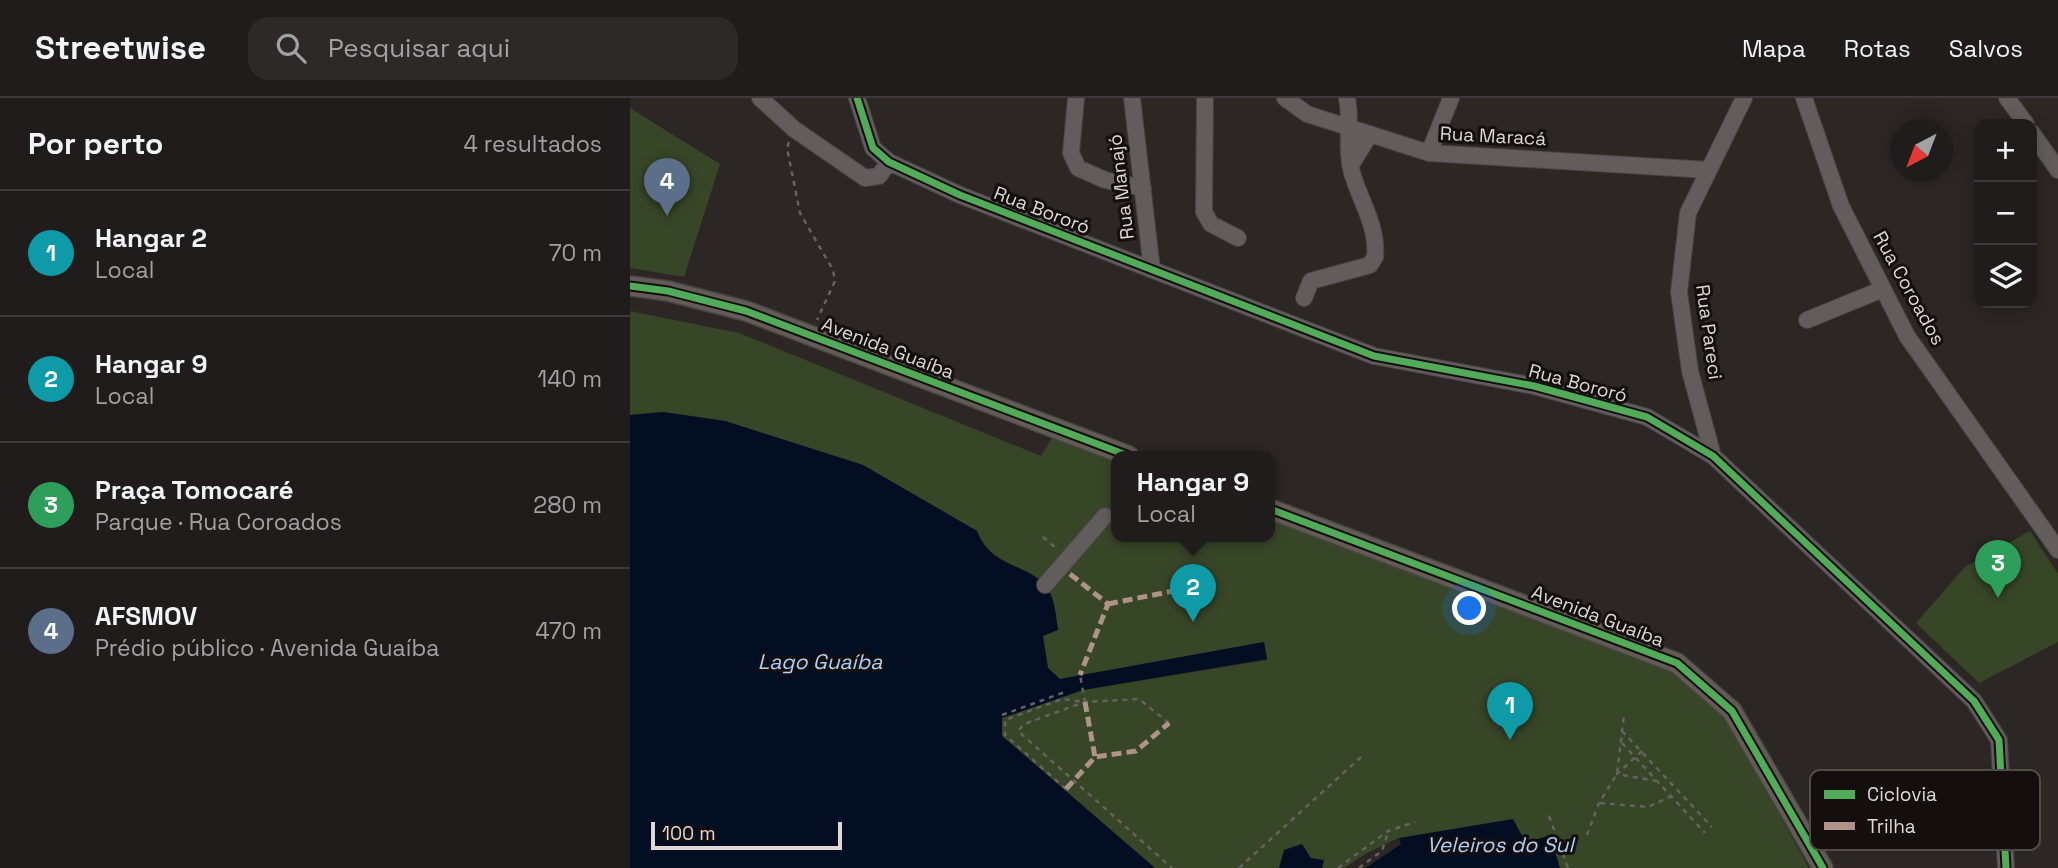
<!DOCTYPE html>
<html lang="pt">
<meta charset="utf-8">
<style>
:root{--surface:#211c1c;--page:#2d2929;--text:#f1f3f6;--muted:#a2a1a3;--line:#3e3a3b;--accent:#a09a98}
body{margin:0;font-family:"Space Grotesk",sans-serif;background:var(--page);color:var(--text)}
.controls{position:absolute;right:21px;top:21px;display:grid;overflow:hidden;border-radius:14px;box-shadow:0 4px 18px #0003}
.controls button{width:63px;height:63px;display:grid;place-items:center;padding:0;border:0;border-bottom:2px solid var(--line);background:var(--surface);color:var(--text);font:35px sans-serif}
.compass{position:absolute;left:1260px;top:21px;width:63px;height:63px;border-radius:50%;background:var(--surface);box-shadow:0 4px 18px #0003;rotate:222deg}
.scale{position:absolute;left:21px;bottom:18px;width:191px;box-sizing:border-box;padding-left:7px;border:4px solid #dfd8d6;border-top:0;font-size:19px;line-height:24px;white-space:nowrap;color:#dfd8d6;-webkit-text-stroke:5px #140f0e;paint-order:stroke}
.you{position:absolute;left:840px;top:511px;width:24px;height:24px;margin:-18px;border:5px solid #fff;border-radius:50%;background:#1a73e8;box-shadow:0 0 0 10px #1a73e833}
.badge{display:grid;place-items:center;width:46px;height:46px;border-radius:50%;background:var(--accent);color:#fff;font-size:23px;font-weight:700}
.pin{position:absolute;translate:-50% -58px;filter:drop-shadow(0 2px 4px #0008)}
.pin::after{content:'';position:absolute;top:37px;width:24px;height:21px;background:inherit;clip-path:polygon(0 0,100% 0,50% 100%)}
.popup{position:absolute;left:481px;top:353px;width:164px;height:91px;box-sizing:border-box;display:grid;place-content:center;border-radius:14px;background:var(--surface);filter:drop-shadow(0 2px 5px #0005);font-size:23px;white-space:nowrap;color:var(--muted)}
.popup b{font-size:26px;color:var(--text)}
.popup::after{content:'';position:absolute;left:50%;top:100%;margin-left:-14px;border:14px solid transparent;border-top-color:var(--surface)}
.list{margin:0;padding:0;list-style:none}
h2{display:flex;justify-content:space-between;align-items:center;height:91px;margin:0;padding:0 28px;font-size:30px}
h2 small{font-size:23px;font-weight:400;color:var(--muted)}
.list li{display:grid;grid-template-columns:46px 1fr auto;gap:21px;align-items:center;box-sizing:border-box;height:126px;padding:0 28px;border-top:2px solid var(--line)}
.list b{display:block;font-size:26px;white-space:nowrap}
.list p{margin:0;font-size:23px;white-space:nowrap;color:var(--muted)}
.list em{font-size:23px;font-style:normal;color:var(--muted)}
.icon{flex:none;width:38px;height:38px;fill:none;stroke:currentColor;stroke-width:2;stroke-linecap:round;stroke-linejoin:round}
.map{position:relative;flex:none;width:1428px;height:770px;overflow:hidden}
header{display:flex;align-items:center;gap:42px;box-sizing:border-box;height:98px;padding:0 35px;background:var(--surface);border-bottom:2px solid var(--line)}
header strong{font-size:33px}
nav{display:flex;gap:38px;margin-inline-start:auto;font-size:24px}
.search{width:490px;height:63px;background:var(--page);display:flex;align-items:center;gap:18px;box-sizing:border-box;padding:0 24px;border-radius:21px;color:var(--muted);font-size:26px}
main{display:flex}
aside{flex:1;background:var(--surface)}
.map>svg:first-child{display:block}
.green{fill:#384628}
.water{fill:#040e22}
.pier{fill:#2c2625}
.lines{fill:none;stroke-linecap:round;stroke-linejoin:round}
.minor-casing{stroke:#484443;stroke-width:18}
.major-casing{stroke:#484443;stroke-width:22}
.path{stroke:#656260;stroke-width:2.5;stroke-dasharray:5 5;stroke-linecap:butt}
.minor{stroke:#625d5c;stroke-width:16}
.major{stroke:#635c55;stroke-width:19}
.quiet{stroke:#af9288;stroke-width:5;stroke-dasharray:10 5;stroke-linecap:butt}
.cycleway-casing{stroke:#140f0e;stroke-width:11}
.cycleway{stroke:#51ab58;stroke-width:7}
.labels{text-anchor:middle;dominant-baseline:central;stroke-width:6;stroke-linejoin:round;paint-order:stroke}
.street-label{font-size:19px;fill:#dfd8d6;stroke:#140f0e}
.water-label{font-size:21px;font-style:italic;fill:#add0fb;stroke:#140f0e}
.key{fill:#140f0e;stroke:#514b4a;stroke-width:2}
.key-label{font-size:19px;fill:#dfd8d6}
</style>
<header>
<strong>Streetwise</strong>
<div class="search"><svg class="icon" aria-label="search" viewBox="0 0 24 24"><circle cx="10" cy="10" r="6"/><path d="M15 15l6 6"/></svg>Pesquisar aqui</div>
<nav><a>Mapa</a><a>Rotas</a><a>Salvos</a></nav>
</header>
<main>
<aside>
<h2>Por perto<small>4 resultados</small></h2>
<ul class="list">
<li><span class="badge" style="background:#0f9aa8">1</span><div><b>Hangar 2</b><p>Local</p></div><em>70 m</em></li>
<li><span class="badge" style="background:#0f9aa8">2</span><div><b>Hangar 9</b><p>Local</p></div><em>140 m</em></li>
<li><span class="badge" style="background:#2e9e5b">3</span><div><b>Praça Tomocaré</b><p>Parque · Rua Coroados</p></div><em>280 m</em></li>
<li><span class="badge" style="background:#5c6f8a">4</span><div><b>AFSMOV</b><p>Prédio público · Avenida Guaíba</p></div><em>470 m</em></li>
</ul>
</aside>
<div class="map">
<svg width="1428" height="770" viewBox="0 0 1428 770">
<rect width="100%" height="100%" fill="#2c2625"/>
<!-- green -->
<path class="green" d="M0,10L90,66L54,179L0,170Z
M0,213L109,235L411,358L422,340L486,364V438H640V422L1042,572L1094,618L1179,770H930L920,738L896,745L769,740L736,756L715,770H525L372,638V619L453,592L637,562L634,544L430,581L418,570L412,537L428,531C425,518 425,499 415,488C396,465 361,469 347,433L233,367L95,323L33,314L0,317Z
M1400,433L1428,476V544L1349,585L1286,525L1335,469Z"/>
<!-- water -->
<path class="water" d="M33,314L95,323L233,367L347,433C361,470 396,465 416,488C425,500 426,518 428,532L413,538L418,570L430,581L634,544L637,561L453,592L372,620V638L525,770H0V317Z
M883,721L896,745L920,737L930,770H715L736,756L769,740Z
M672,746L681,760L694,762L692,770H649L654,752Z"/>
<!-- pier -->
<path class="pier" d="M769,740L771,746L736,770H715L736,756Z"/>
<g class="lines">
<!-- minor casing -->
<g class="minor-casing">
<path id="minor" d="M130,0L164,31L235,80L249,78L259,64
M227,0L243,50L259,64L330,97L744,258L904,288L1017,319L1083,358L1344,603L1369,642L1376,770
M446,0L441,55L448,70L475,82L513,90
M502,0L522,172
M575,0L574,114L581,126L608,140
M655,0L677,16L799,55L1079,72
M1174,0L1211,108L1277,238L1428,452
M1377,0L1396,26
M1402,35L1428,72
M799,55L821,0
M721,67L740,36
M674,200L681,183L740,167L745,159C748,129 730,102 722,75C715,50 722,25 717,0
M1177,222L1253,191
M1083,358L1060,273L1049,194L1058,115L1114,0
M415,487L475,418"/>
</g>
<!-- major casing -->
<g class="major-casing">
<path id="major" d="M0,188L38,193L116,213L499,358
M640,411L1047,565L1102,613L1193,770"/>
</g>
<!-- path -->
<path class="path" d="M159,44L157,50L170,115L203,172L205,183L187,222
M413,439L427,451
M372,617L435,594
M539,625L509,601L455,604L394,626L388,633L542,770
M992,633L1082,729
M992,645L1075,735
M1012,653L987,676L1026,683
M436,691L375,637V622L432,601L455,604L450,577
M970,705L1018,709L1042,698
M919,718L938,770
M957,737L969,705L987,676L994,617
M609,770L731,659
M708,770L758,733L785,724
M729,770L752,753L758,734"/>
<!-- minor -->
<use href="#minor" class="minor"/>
<!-- major -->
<use href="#major" class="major"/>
<!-- quiet -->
<path class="quiet" d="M440,476L478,506L450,577
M478,506L548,492
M455,604L465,659
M436,691L465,659L506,653L539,625"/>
<!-- cycleway casing -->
<g class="cycleway-casing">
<path id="cycleway" d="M227,0L243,50L259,64L330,97L744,258L904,288L1017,319L1083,358L1344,603L1369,642L1376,770
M0,188L38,193L116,213L499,358
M640,411L1047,565L1102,613L1193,770"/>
</g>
<!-- cycleway -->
<use href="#cycleway" class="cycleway"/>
</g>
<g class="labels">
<!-- street labels -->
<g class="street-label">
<text transform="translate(863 38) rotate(3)">Rua Maracá</text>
<text transform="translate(491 89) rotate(-97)">Rua Manajó</text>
<text transform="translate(412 112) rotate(21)">Rua Bororó</text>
<text transform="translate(1279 190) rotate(61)">Rua Coroados</text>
<text transform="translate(1079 234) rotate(82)">Rua Pareci</text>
<text transform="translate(258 250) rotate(21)">Avenida Guaíba</text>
<text transform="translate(948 285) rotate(15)">Rua Bororó</text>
<text transform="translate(968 518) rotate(21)">Avenida Guaíba</text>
</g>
<!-- water labels -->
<g class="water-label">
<text x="190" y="563">Lago Guaíba</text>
<text x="870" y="746">Veleiros do Sul</text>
</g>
</g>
<!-- legend -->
<rect x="1180" y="672" width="230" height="80" rx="10" class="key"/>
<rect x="1194" y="692" width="31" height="9" fill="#51ab58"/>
<rect x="1194" y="724" width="31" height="8" fill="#af9288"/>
<g class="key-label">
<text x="1237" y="703">Ciclovia</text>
<text x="1237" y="735">Trilha</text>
</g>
</svg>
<div class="controls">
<button>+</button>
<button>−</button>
<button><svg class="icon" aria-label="layers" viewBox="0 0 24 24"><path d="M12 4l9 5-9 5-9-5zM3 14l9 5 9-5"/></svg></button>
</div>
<svg class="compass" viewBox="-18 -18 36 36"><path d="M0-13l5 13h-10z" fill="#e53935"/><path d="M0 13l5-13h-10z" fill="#a2a1a3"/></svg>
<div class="scale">100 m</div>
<div class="you"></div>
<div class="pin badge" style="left:880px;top:642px;background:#0f9aa8">1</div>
<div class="pin badge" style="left:563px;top:524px;background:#0f9aa8">2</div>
<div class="popup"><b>Hangar 9</b>Local</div>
<div class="pin badge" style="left:1368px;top:500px;background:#2e9e5b">3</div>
<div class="pin badge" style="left:37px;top:118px;background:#5c6f8a">4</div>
</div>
</main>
